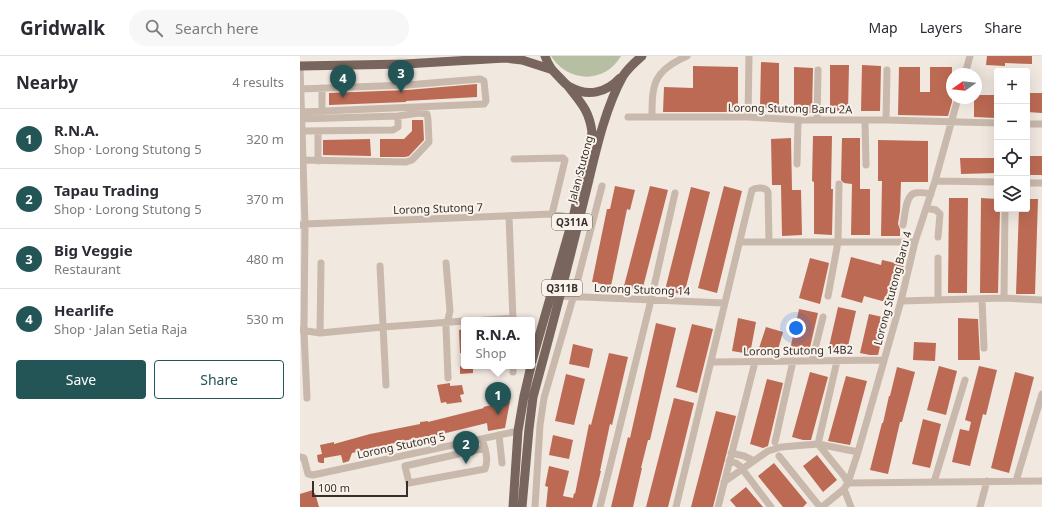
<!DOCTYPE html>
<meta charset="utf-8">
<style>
:root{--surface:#fff;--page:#f7f7f7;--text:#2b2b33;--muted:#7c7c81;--line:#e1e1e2;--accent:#235456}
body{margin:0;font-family:"Noto Sans",sans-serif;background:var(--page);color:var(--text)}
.controls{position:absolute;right:12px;top:12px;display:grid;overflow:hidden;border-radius:4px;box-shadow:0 4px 16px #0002}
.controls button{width:36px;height:36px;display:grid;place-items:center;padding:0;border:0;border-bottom:1px solid var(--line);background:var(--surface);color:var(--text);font:20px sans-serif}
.compass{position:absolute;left:646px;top:12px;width:36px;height:36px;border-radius:50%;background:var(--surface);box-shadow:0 4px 16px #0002;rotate:255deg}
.scale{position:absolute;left:12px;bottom:10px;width:96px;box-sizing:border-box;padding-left:4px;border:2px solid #372e2b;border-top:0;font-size:11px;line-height:14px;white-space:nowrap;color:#372e2b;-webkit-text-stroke:3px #f9f3ec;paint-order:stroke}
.you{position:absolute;left:496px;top:272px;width:14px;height:14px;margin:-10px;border:3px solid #fff;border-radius:50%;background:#1a73e8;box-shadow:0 0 0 6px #1a73e833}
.badge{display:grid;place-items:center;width:26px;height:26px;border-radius:50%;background:var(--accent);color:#fff;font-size:13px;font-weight:700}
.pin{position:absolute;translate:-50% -33px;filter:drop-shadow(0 1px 2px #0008)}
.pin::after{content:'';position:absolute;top:21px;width:14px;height:12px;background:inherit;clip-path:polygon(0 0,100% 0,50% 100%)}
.popup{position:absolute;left:161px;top:261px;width:74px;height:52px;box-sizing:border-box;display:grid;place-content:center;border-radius:4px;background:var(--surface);filter:drop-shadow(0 1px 3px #0005);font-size:13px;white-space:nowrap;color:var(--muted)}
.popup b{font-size:15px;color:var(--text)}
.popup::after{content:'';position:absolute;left:50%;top:100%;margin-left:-8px;border:8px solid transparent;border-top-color:var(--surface)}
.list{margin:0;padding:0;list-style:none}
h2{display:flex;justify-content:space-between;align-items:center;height:52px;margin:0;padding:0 16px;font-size:17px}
h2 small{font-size:13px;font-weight:400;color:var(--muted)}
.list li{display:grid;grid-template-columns:26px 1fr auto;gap:12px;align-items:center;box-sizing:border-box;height:60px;padding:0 16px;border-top:1px solid var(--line)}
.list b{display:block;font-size:15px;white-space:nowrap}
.list p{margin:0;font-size:13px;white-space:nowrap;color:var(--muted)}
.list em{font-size:13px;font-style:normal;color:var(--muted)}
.actions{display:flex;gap:8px;padding:12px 16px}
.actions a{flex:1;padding:9px 0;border:1px solid var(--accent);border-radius:4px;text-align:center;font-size:14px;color:var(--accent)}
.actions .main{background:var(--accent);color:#fff}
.icon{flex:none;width:22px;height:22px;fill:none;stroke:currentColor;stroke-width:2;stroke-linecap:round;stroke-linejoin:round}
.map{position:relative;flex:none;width:742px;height:451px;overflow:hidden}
header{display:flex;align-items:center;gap:24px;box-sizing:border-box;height:56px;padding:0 20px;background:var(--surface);border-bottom:1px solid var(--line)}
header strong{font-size:19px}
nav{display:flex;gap:22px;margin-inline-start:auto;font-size:14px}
.search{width:280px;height:36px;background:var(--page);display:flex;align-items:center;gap:10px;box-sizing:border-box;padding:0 14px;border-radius:22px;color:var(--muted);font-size:15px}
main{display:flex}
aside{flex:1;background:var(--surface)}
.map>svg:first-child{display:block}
.green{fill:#b6bfa1}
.building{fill:#bc6a53}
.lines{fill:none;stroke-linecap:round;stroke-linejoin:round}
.minor{stroke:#c9b8ac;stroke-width:7}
.major{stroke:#78655d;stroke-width:9}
.labels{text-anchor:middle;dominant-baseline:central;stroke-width:4;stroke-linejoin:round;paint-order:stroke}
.shield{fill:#f9f3ec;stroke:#716965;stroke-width:1}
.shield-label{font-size:10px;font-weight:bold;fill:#372e2b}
.street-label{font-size:11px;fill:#372e2b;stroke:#f9f3ec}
</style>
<header>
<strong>Gridwalk</strong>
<div class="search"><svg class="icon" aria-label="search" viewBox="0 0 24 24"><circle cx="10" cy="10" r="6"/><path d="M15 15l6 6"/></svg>Search here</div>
<nav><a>Map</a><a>Layers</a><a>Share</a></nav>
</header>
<main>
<aside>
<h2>Nearby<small>4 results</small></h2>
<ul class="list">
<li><span class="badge">1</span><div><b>R.N.A.</b><p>Shop · Lorong Stutong 5</p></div><em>320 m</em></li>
<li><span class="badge">2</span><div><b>Tapau Trading</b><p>Shop · Lorong Stutong 5</p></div><em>370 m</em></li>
<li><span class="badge">3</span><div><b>Big Veggie</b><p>Restaurant</p></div><em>480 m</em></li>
<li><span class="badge">4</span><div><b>Hearlife</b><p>Shop · Jalan Setia Raja</p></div><em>530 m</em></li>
</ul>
<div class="actions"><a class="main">Save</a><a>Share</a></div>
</aside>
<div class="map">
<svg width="742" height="451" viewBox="0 0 742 451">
<rect width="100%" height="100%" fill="#f1e8e0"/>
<!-- green -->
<path class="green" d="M251,0H321C305,28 268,27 251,0Z"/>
<!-- building -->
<path class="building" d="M687,0H732V8L705,7V10L686,9Z
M461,6L479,7V52H460Z
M530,9H549L548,55H530Z
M562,9L581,10L580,55H561Z
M393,10L438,11V56H363L364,31L393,32Z
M494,11L513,12L512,57H494Z
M599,11H620V36H630V11H652V46L648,60L598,59Z
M177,28V41L106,45V46L29,49V37L107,34Z
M727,37H742V57L727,56Z
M676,39H696V62L674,61V42H676Z
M112,64H123L124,84L109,100L105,101H80V83H104L112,75Z
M513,80H532L531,133H533L532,179L514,178V126L512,125Z
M491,82L492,134H501L502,179L482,180L481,129H472L471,83Z
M542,82H560V133H570V179H551L552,128L544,127L541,124Z
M70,83L71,100L23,99V84Z
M578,84L628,85V126H601L600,155L598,168L600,173V180H581L582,125H578Z
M727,100H742V119H727Z
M660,102H697V117L661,118Z
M315,130L335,134L330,154L327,153L311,230L292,226L307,153H310Z
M350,130L368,134L342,235L324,230Z
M424,130L442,135L417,237L398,232Z
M391,131L410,136L384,239L365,234Z
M649,142H668L667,237H648Z
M681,142L697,143V153H700L698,237H680Z
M727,143H738L735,238H716L719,153H727Z
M551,201L581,209L582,204L604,209L593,248L564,240L562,247L541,241Z
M510,202L529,207L520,248L499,242Z
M538,251L556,255L546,299L528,295Z
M499,253L518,257L508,300H499L489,298Z
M569,258L587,262L578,299H570L560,297Z
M438,262L456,266L450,298L432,295Z
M658,262L678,263L680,304H658Z
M356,267L376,272L350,384H348L341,412H342L333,451H311L328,381L330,382Z
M392,268L413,273L397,337L376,331Z
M466,271L483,276L477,297L459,292Z
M164,273V297H160L159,274Z
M614,286L636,287L635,305L613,304Z
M273,288L293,293L289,312L269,308Z
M309,297L328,301L312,369L310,368L300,415H301L292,451H246L248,431L245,430L249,410L269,415L263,440L273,442L274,437L275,438L289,368L291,369Z
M160,310H173V317L160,318Z
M639,310L657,315L646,359L627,354Z
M679,310L697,314L686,359L683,358L670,410L652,406L660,373L669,375L671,366L665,364Z
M597,311L615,316L602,366H600L588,418L570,414L582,367H583L589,340H590Z
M510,316L528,321L511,384H503L492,381Z
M715,316L734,321L709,417L691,412Z
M266,318L285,323L274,369L255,365Z
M546,320L567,325L550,389L528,385Z
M467,323L483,327L468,390L463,392L450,388Z
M150,327V330L162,329L164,338L160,339L162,346L147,348L146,346L141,347L137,329Z
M374,342L394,347L377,416L368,451H346Z
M210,345L205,372L188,375L187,367L138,379L117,382L52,397L49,405L43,407L41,399L24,402V407H21L18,406L17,399L22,398L20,389L34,386V388L70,378L120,368V366L128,365V366L184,352L183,351Z
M416,355L436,360L413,451H391Z
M623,363L641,368L630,412L612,408Z
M253,379L273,384L269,403L249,399Z
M517,399L537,424L523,436L503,410Z
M474,407L507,447L503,451H483L458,420Z
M446,431L463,451H436L430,444Z
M13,434L14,437H15L19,451H0V438Z"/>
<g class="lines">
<!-- minor -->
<path class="minor" d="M105,8L107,29
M0,10L5,168L4,276L7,342
M665,18L670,0
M22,32V56
M0,33L107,29L180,23L184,25L186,45L184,48L2,56
M328,61H448L498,64H586L697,67
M352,61C352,28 353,15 387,0
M448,61L449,0
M0,63L98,60L119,57L127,58L128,64L129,86L112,104L106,106L0,104
M517,64L518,14
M586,64L587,14
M565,65L566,109
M727,68H742
M2,75L93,74L98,71V60
M214,103L263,102L265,104L252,158
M18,105V75
M497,108L498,64
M635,125L697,126
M727,127H742
M626,152L636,154L640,158L638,181
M209,160L213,264
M0,169L5,168L252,158L273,162
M603,169C605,161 605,139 615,137C620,136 626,137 631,138
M440,186H615
M638,202V244
M146,207L150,255L146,271L148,322
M80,210L86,329
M260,240L424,247
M528,240L538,186L539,128
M704,242L705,153
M682,243L684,292
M601,245L704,242L742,244
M184,264L213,262
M0,274L20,277L83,271L164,265
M20,277L21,207
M512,305L523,261
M537,305L518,388L544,420L548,427
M412,306L584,304
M213,310V316
M199,379L202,407
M182,383C185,393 189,402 185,413L109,427L105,410L185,392
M475,386L493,305
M431,397L444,400L454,405
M479,400L520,451
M0,401L4,402L8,418L13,419L218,375
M429,405L436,407L440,410L471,451
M716,425L742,338
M424,426L468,395L481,391L518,388L558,396
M634,426L665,324
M548,427L742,425
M544,433L551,451
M235,451L240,369L244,342L273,242L302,130
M300,451L351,244L375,137
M376,451C402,346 427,240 452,134C456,131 466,131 468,136L469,186
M418,451L455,306
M522,451L544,433L548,427L558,396L601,245L615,186L635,125L658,42
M680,451L687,425"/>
<!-- major -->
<path class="major" d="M245,0C249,11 252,14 260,22C263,25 266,29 270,31C288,41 306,37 320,22
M0,10L105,8L205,2L222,4L250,13
M232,305L273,162L292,76C289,54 281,47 268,30
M213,451L218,375L224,340L231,310
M222,451L229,373L233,341C251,275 268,210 284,144C294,104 303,56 323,20C328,12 335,6 342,0"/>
</g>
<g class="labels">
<!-- shield labels -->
<g class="shield">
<rect x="252" y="158" width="40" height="16" rx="3"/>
<rect x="242" y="224" width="40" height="16" rx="3"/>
</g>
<g class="shield-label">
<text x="272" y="166">Q311A</text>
<text x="262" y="232">Q311B</text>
</g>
<!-- street labels -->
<g class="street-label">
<text transform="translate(490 52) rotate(1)">Lorong Stutong Baru 2A</text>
<text transform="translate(280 113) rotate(-75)">Jalan Stutong</text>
<text transform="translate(138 152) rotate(-2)">Lorong Stutong 7</text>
<text transform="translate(592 232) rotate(-75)">Lorong Stutong Baru 4</text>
<text transform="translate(342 233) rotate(2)">Lorong Stutong 14</text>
<text transform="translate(498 294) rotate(-1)">Lorong Stutong 14B2</text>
<text transform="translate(101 389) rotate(-12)">Lorong Stutong 5</text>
</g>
</g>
</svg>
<div class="controls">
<button>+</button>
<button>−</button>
<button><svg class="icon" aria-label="locate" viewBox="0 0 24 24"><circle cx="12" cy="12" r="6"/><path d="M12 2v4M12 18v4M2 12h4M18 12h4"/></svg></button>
<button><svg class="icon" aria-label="layers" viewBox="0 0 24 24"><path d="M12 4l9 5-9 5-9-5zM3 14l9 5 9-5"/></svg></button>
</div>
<svg class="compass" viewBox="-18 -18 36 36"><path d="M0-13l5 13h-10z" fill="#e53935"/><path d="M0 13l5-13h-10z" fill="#7c7c81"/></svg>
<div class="scale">100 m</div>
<div class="you"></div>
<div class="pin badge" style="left:198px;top:359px">1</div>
<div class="popup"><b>R.N.A.</b>Shop</div>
<div class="pin badge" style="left:166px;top:408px">2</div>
<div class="pin badge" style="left:101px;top:37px">3</div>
<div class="pin badge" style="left:43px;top:42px">4</div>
</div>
</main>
